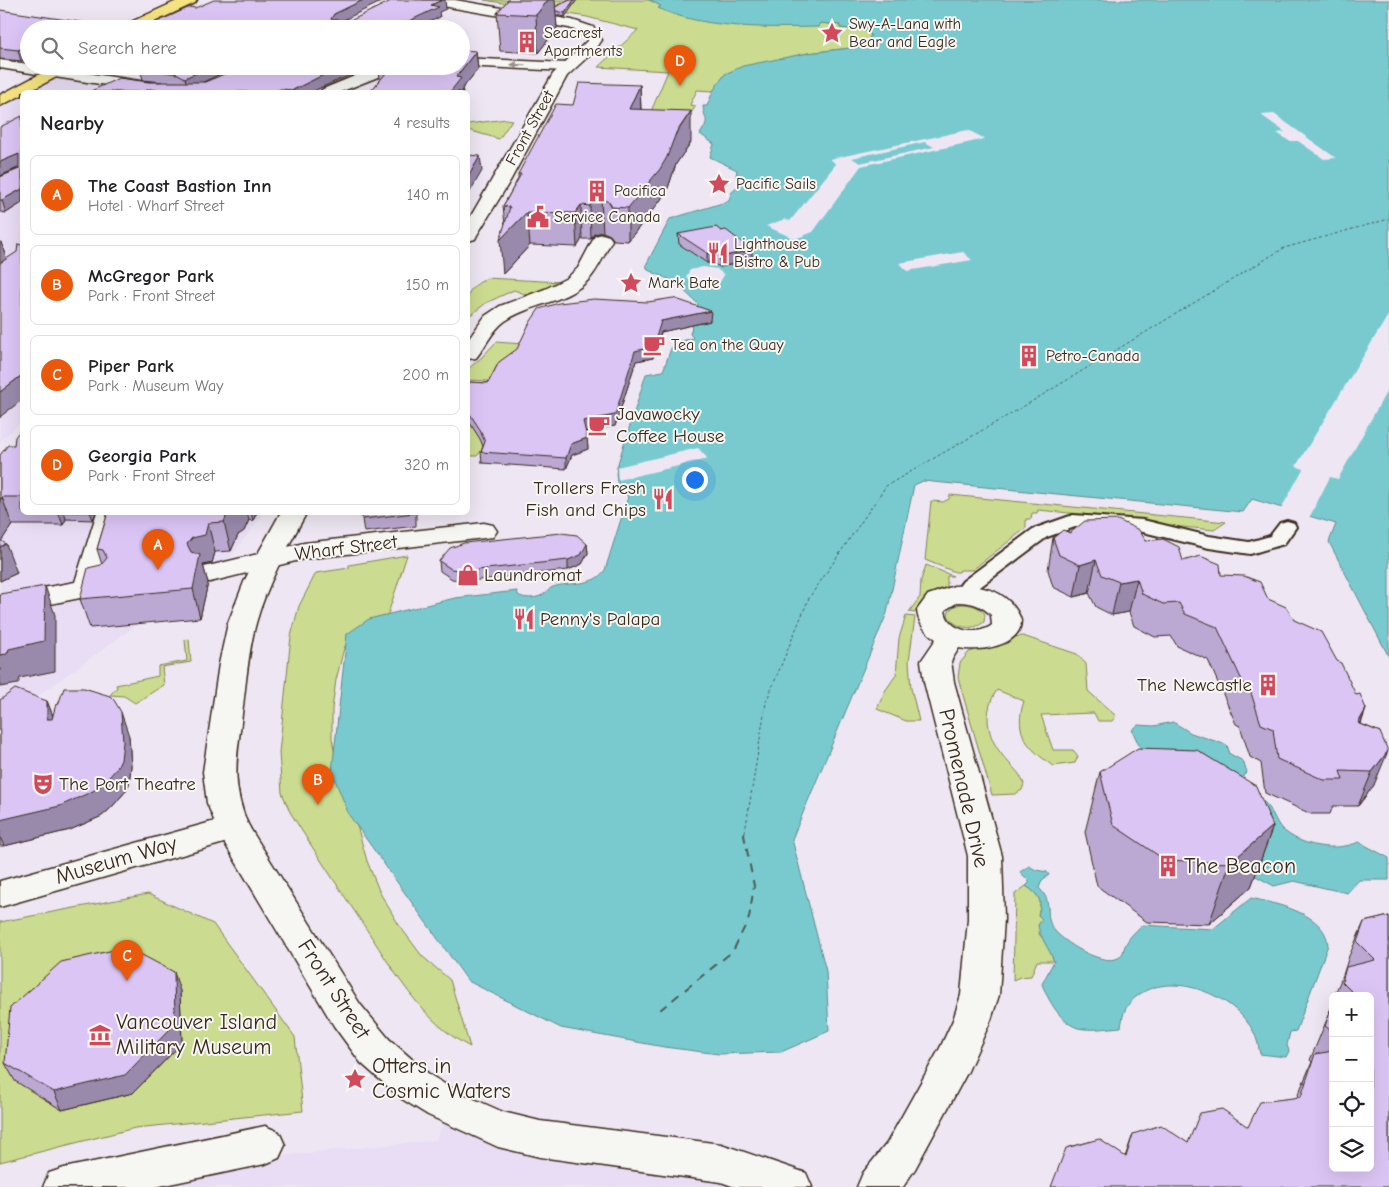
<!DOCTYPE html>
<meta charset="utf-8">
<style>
:root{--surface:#fff;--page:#f2f2f2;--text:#202124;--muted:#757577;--line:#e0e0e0;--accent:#ea580c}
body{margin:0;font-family:"Comic Neue",sans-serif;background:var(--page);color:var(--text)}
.controls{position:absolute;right:15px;bottom:15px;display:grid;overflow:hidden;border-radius:8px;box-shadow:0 5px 20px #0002}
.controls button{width:45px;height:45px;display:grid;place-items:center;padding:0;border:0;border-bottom:1px solid var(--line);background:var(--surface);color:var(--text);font:25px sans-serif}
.you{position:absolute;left:694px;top:479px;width:18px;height:18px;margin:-12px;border:4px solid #fff;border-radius:50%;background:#1a73e8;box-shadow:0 0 0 8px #1a73e833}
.badge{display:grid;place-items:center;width:32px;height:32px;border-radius:50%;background:var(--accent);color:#fff;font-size:16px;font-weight:700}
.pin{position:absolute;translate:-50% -41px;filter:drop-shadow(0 1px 2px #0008)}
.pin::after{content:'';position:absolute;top:26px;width:18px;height:15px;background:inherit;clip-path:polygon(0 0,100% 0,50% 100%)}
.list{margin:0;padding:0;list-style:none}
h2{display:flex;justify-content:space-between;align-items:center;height:65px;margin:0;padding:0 20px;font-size:21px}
h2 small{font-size:16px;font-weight:400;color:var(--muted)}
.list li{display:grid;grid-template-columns:32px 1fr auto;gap:15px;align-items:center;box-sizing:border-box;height:80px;margin:0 10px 10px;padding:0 10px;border:1px solid var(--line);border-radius:8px}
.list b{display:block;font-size:19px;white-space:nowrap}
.list p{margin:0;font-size:16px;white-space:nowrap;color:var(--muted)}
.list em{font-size:16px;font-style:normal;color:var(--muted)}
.icon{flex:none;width:28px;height:28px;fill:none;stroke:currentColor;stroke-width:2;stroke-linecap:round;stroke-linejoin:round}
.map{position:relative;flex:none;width:1389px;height:1187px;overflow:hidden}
.search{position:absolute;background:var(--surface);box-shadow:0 5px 20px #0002;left:20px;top:20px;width:450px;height:55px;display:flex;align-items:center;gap:12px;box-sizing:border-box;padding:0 18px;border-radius:28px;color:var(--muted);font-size:19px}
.panel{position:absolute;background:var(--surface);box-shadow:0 5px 20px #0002;left:20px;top:90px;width:450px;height:425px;border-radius:8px}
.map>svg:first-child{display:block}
.built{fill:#e8ddf4}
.green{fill:#cbdb8f;stroke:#838256}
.water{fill:#79cacf;stroke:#608a88}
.pier{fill:#eee7f3;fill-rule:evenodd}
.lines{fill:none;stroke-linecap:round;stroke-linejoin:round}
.ferry-far1{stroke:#4e5a53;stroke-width:1;stroke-dasharray:3 2.5;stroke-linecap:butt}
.ferry{stroke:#4e5a53;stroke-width:2;stroke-dasharray:9 7;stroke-linecap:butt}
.pedestrian-casing{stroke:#3b2a1e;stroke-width:4}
.minor-casing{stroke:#3b2a1e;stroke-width:3}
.tertiary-casing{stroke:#3b2a1e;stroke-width:3}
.trunk-casing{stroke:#3b2a1e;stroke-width:3}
.pedestrian{fill:#f6f6f2;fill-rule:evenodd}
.minor{fill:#f6f6f2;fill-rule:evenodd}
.tertiary{fill:#f6f6f2;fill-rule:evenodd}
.trunk{fill:#f5e382;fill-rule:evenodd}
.wall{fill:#bca9d3;stroke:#3b2a1e}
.shaded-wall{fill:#998aac;stroke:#3b2a1e}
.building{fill:#dbc5f5;stroke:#3b2a1e}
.oneway{fill:#989088}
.labels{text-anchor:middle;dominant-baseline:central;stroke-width:4;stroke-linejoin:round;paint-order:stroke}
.far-poi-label{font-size:16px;fill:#3b2a1e;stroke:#f6f6f2;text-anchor:start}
.far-street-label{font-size:16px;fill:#3b2a1e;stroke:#f6f6f2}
.poi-label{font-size:19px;fill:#3b2a1e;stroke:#f6f6f2;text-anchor:start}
.street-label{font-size:19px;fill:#3b2a1e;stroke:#f6f6f2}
.near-street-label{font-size:22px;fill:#3b2a1e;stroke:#f6f6f2}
.near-poi-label{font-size:22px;fill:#3b2a1e;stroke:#f6f6f2;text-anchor:start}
</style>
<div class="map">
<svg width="1389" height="1187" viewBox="0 0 1389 1187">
<rect width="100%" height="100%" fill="#eee7f3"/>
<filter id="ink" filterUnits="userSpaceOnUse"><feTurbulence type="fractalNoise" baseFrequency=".02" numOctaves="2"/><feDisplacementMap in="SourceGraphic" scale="10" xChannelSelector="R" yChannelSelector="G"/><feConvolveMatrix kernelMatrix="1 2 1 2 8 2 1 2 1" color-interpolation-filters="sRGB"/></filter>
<g filter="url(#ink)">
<!-- built -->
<path class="built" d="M53,73L180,92H22V173L0,185V101Z
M22,180V422L0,441V190Z
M0,473L22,512L264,513L229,559L0,723Z
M448,1114L774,1187H110L229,1161L436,1140Z"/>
<!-- green -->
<path class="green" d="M484,0H824L820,23L840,25V28C850,28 864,26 871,35L869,39L859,47L808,53L783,59L713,91L697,90L690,105L696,106L686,120L644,128L668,71L598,67L638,30L587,17Z
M506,119L512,120L499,139L468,130V124Z
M487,278L560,282L549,288L527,295L514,290L486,303L468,317C468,293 464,291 487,278Z
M496,342L535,345L508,382L468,380V369L482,357Z
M468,422L497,433L477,456H468Z
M950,495L1226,522L1214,530L1161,525L1155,521L1038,510L1037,513H1032L1031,519H1026V528L972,570H960L959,572H955L925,560L931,501L943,502L949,499Z
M407,555L386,620L351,637L344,648L336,680L332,709V738L337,768L345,798L358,829L367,861L380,893L399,925L422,956L450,980L470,1047C420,1021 392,967 361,921C337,885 313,849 290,812L282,793L279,753L291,636L299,606L316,573L349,568V565Z
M926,565L953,576H947V587C931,592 922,598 915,613L909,612L920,597L921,580Z
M961,604C970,604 979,606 985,614L984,622C973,631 955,629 948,615C949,608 954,606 961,604Z
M906,616L915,617L909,661L911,688L919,721H906L877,709L885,691L896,675L899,638Z
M1023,636L1077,654L1086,664L1088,691L1116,716L1112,721H1098L1094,713L1041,715L1053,750H1073L1078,756L1075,763L1053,766C1028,748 1013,734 1024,701L997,690C982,712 987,737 1003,756C1011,766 1020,772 1024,784L1022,790L1015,794L992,795L958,678L960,663L969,652L1005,642L1011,637Z
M189,639L191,662L162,667L164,685L135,703L124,696L110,695L117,687L116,685L158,676V666L187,661L185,640Z
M1026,886C1039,895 1043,900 1038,915L1042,919L1039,934L1049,946L1054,961H1037L1031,976L1020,977L1013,980L1015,894Z
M148,894L213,924L295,1037L303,1111L135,1128L0,1162V922Z"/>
<!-- water -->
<path class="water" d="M649,0H1389V657L1329,542L1336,524L1252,499L1243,512L923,481L914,485L887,613L792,839L826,971L829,1031L781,1052L719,1054L664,1047L561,1028L468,981L349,815L332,772L347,634L369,619L455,598L517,591L518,595C524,599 537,599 544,594C548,592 549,588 553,587C571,581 592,588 605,570L628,497L617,482L616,474L617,467L626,437L630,436L628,432L646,374L663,371L673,343L693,338L690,334L698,304L675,282L648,270L646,265L670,219L729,201L731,193L741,184L736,176L737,170L710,157L714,144L700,134C711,118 704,121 703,106H707L713,91L725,74L743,66L808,53L859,47L869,39L871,35L864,30L840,28V25L820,23L818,27C769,28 703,29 658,8L661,6Z
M1173,722L1191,733L1227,745L1230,754L1243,761L1247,772L1242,778L1251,797C1255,798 1262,800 1265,803C1273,810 1275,822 1282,829C1302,847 1335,852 1359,842L1389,858V880H1359L1347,893L1294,881L1274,886L1252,874L1152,774L1132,730L1138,725L1154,726Z
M1029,866L1036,870L1047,872L1049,875L1042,880L1039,888C1054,903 1044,913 1052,927C1060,941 1107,970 1121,956C1124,952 1124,946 1127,942C1130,936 1137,930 1142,925L1213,929L1251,898C1276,904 1326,913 1328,945L1296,1031L1290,1032L1287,1045L1289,1051L1286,1057L1260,1054C1258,1042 1255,1031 1247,1022C1222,988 1154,966 1126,1008C1123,1013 1122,1021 1121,1027C1108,1028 1091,1031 1078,1028C1061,1023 1048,1000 1042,984L1054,961C1049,948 1040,938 1038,925L1042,919L1038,915C1043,900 1039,895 1026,886L1030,882L1020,872Z"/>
<!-- pier -->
<path class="pier" d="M1274,114L1336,158L1324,159L1298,141H1289L1277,133L1285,132L1261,115Z
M968,130L985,139L861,166L813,232L795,239L766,226L785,219L790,221L836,164L830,159ZM925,142L934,147L860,163L852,158Z
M963,252L972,260L907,271L899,263Z
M703,267L717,269L724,275L720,282L707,285L692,282L686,277L690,270Z
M1389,314V387L1338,479L1330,477L1309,518L1281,509L1303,469L1296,466Z
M698,448L708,459L618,480L617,467Z"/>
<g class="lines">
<!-- ferry-far1 -->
<path class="ferry-far1" d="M745,832L766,702L809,598L886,486L1026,405L1284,248L1389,219"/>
<!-- ferry -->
<path class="ferry" d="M660,1010L733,951L749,918L754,886L744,835L745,830"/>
<!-- pedestrian casing -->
<g class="pedestrian-casing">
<path id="pedestrian" d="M1073,515L1143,520L1209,536L1249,542L1270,536L1280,523L1287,521L1294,523L1296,527L1284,544L1250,554L1209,548L1143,532L1075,527L1047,537L980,587L976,598L969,600L962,598L959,594L960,585L963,581L1033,529Z"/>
</g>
<!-- minor casing -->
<g class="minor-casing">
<path id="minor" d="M461,58L567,63L572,64L574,67L572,70L567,71L461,66Z
M0,60L29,64V66H40L44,70L42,73L37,74L0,68Z
M379,66H394L395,68L393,71L340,92H320L323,89Z
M53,68L180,87L185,89L188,92H152L48,76L45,73L48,70Z
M602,234L609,236L612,240C605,253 600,266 591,277C569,303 531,303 505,321C492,330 486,346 476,358L468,359V340L485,316L500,306L545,289L567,278L578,268L595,236Z
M97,512H123L103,579L110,580L114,586L110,592L0,614V596L75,582Z
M484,523L493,525L497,531L493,537L304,559L210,582L200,580L196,574L200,568L304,543Z
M954,586C976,585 1000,588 1014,607C1017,611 1020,616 1021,621C1021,647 977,652 959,648L951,661L954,682L1002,856L1004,919L999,995L991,1020L968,1071L915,1169L903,1187H857L863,1173L887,1143L940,1048L953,1020L961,995L968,919V856L924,682L921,661L936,639C925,632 918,623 917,610L928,595ZM958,602C972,602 981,605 991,615L992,625C977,637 947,631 945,610Z
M233,816L245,819L250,828L245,837L0,907V881Z
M265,1126L279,1132L285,1145L279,1158L265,1164L155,1187H43L49,1173L64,1168Z"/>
</g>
<!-- tertiary casing -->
<g class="tertiary-casing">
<path id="tertiary" d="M424,0H455L572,20L593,27L602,40L595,50L567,76L510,181L477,235L475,239L468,241V221L553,74L588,40L583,33L569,28L431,4Z
M281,512H307C287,548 267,584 256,623C248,652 246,684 242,714C237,759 230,781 248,825L360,1004L389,1039L430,1075L456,1091L503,1112L540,1121L721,1144L806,1173L812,1187H735L721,1182L540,1157L498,1147L428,1115L402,1099L361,1063L334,1026L221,837L207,803L203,772L219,664L228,623L244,582L255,559Z"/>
</g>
<!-- trunk casing -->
<g class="trunk-casing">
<path id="trunk" d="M179,0H197L195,3L139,29H120L122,26Z
M55,66H74L72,69L28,92H22V95L0,106V95Z"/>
</g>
<!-- pedestrian -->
<use href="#pedestrian" class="pedestrian"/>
<!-- minor -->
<use href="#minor" class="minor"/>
<!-- tertiary -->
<use href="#tertiary" class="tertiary"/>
<!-- trunk -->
<use href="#trunk" class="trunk"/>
</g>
<!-- wall -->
<path class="wall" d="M570,0L565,17L556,15L557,28L538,53L500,51L497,13L555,7Z
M0,10L29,29L21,61L0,59Z
M476,51L478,69L462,89L463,92H370L380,80L379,71Z
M238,66L203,82L322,87L312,92H89L149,82H162L143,80L140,68Z
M640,85L641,109L691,142L676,164L668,188L660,201L628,241L614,240L610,235L603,232L594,234L591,239H582L577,247L530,245L503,274L505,225L503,206L518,179V174L573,105Z
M22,116V203L6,213L0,212V177L19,169V168L0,176Z
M678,234L752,260L720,267L712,263H707L679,244Z
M710,321L661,332L653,358L636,361L615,426L586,431L587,438L588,449L572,455L566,469L482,463L481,452L483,446L480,439L468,420V382L488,383L499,362Z
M22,428V512H96L93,520L66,519L63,525H12L1,541L17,573L0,581V455L14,445Z
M108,512H257L253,521L249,520L244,531L238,535L231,551L215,552L212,563L203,565L208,583L200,618L90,628L80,599L102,565L97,549Z
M416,512V526L364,532L362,519Z
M1070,533L1146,541L1183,561L1221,575L1268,599L1294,620L1356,695L1366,709L1361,724L1380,732L1374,785L1358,806H1333L1330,814H1311L1265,793L1261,763L1250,757L1240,726L1236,724L1208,660L1177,646L1171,636L1155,637L1134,626L1129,612L1112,615L1096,607L1089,593L1074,597L1053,587L1048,570L1053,538Z
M587,544L588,553L582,564L568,570L469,581L452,579L440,571L439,561Z
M0,700L47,701L53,716L129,736L131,766L129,784L125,792L111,808L102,816L70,830L4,846H0Z
M1100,772L1273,826L1251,887L1209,924L1147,922L1097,886L1085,832Z
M1389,916V1187L1125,1157L1133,1134L1188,1143L1248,1127L1297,1097L1312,1062L1310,1060L1328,1017L1333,999V1168L1370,996H1334L1343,975L1349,956L1364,922Z
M180,991L182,1043L133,1093L62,1110L15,1081L5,1063Z"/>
<!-- shaded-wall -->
<path class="shaded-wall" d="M363,0H385L335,24L331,19L334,14Z
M442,0H445L446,9L439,12L440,17L415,29H392L431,5Z
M548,0H555L557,28L538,53L536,15Z
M574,0H577L565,17V13Z
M29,45V58L21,61L18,50Z
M476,51L478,69L462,89L463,92H450L456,77Z
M211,66H238L188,89L185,78Z
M344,66H372L322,87L312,92H293V90L321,76Z
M640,85L641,115L629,109Z
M150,89L151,92H142Z
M281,89V92H271Z
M691,111V142L676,164L668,188L660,201L628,241V208Z
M19,154L22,166L0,176V162Z
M480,156L482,171L468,195V177Z
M22,189V203L6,213L2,200Z
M601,199L603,232L594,234L591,239L590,206L593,201Z
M581,205L582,239L577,247L575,213Z
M527,212L530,245L503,274L500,240Z
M0,242H1L7,260L0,265Z
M752,250V260L720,267V257Z
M707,253H712V263H707Z
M711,311L710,321L661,332L653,358L636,361L615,426L584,432L583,421L635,351L661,321Z
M22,375V400L1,416L0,418V392Z
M587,438L588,449L572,455L566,469V458L571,444Z
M2,497L12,525L0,543V500Z
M58,512H64L66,519L63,525Z
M90,512H96L93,520Z
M228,512H247L249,520L244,531L238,535L231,551L224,522Z
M251,512H257L253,521Z
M208,523L215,552L212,563L203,565L208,583L200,618L193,589L187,544L192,538Z
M6,544L17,573L0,581V547Z
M587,544L588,553L582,564L568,570V560Z
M1096,560L1089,593L1074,597L1080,565Z
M1137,579L1129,612L1112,615L1119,582Z
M45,586L55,615V671L20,678L18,684L0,687V655L9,649Z
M47,701L56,724L47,719Z
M1366,709L1353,743L1358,723Z
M121,712L129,736L131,766L129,784L125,792L111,808L102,816L70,830L4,846L0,837V820Z
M1388,751L1374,785L1358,806L1372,772Z
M1273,826L1251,887L1209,924L1230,863Z
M174,972L180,991L182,1043L133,1093L62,1110L54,1092Z"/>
<!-- building -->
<path class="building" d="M214,0H363L334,14L331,19L332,20H352L393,0H442L431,5L439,7L392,29H141L190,7L195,8Z
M508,0H548L536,15L497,13Z
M570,0H574L565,13L556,11L555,7Z
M0,10L127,29H29V45L18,50L0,48Z
M461,50L476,51L456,77L461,78L450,92H370L387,72L379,71L384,66H461Z
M145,66H211L185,78L178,74L140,68Z
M244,66H344L321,76L293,90L281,89L271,92H168L150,89L142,92H89L119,78L149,82H205Z
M579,83L640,85L629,109L691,111L676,133L667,157L660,169L628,208L612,207L609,202L601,199L593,201L590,206L581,205L575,213L527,212L500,240L510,207L503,206L521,174H518L556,104L573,105Z
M22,116V189L2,200H0V177L19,169V154L0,162V127Z
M468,155L480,156L468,177Z
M716,227L721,231L726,230L752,250L720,257L712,253H707L678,234Z
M18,244L22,245V375L0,392V263L17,252Z
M673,298L711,311L661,321L653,347L635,351L615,415L583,421L587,438L571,444L566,458L481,452L485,442L479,428L468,411V382L488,383L499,362L517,349L529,324L539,309L559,303L594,299L648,302Z
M22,428V497H2L0,500V455L8,445H14L15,437Z
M108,512H228L224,522L208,523L205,535L192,538L187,544L191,552L200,555L193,589L80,599L88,568L101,565L107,558L103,550L97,549Z
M362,512H415V513L362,519Z
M1118,520L1139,530L1146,541L1163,539L1179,547L1183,561L1200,556L1220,564L1221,575L1244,576L1260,582L1268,599L1286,607L1294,620L1321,632L1337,661L1341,663L1356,695L1360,694L1366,709L1358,723L1380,732L1388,751L1372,772L1340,771L1343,780H1324L1277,759L1273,729L1261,724L1251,693L1247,691L1217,627L1185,614L1179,603L1163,604L1142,594L1137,579L1119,582L1102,575L1096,560L1080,565L1059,555L1053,538L1063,530L1070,533L1085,521Z
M561,533L577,535L587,544L581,555L568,560L468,571L451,569L439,561L450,548L464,543Z
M0,540L6,544L0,547Z
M45,586L44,641L9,649L7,654L0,655V594Z
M64,688H84L110,696L114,700L121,712L123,742L121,760L117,768L103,784L93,791L60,806L0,820V700L15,689L47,701V719H52L56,704L58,705Z
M1138,748L1197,750L1256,786L1273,826L1230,863L1165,860L1113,825L1100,772Z
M1389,916V1187H1051L1066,1148L1099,1139L1126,1157L1133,1134L1161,1125L1188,1143L1200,1113L1222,1109L1248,1127L1260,1102L1301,1097L1315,1054L1333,1051V1168H1370V996H1356L1342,982L1346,967L1375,960L1357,942L1364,922Z
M127,947L174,972L175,1024L125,1075L54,1092L5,1063L10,1008L61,962Z
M1331,1010H1333V1032L1325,1026Z"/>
<!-- one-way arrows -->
<defs><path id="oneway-solid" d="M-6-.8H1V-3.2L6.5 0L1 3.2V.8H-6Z" transform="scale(1.25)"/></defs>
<use class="oneway" href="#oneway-solid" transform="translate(518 65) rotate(-178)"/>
</g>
<!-- icons -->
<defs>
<g id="sight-bare" transform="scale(1.725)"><path d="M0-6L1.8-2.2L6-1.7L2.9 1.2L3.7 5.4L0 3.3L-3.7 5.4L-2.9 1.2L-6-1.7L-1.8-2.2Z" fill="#d1495b" stroke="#f6f6f2" stroke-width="2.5" paint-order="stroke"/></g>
<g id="building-bare" transform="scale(1.725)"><path d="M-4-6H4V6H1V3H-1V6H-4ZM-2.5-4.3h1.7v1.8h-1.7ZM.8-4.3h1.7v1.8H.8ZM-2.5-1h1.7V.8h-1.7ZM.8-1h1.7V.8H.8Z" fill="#d1495b" stroke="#f6f6f2" stroke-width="2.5" paint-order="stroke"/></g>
<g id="civic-bare" transform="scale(1.725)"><path d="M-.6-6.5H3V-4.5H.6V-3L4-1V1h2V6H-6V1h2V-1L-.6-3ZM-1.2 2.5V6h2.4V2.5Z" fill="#d1495b" stroke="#f6f6f2" stroke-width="2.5" paint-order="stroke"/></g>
<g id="restaurant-bare" transform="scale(1.725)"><path d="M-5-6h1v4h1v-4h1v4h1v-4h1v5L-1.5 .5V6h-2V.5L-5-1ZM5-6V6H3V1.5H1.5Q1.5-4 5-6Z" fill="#d1495b" stroke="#f6f6f2" stroke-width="2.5" paint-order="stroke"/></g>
<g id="cafe-bare" transform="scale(1.725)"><path d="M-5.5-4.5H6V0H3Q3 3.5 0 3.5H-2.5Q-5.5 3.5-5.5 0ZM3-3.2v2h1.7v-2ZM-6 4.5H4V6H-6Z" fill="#d1495b" stroke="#f6f6f2" stroke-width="2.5" paint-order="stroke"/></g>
<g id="shop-bare" transform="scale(1.725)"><path d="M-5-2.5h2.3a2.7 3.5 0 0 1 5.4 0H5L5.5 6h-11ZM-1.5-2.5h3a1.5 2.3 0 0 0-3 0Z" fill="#d1495b" stroke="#f6f6f2" stroke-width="2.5" paint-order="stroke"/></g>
<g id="theatre-bare" transform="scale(1.725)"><path d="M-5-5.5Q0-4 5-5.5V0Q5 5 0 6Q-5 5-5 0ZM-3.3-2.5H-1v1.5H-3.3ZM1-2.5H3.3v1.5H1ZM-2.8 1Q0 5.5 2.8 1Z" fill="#d1495b" stroke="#f6f6f2" stroke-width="2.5" paint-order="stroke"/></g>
<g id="museum-bare" transform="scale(1.725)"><path d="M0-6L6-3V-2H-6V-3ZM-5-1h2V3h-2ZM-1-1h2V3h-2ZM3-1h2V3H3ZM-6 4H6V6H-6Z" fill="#d1495b" stroke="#f6f6f2" stroke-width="2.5" paint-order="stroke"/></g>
</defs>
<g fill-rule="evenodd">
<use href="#sight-bare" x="832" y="33"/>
<use href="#building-bare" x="527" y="42"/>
<use href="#sight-bare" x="719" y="184"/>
<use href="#building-bare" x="597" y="191"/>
<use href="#civic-bare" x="538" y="217"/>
<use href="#restaurant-bare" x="718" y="253"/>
<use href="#sight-bare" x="631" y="283"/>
<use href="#cafe-bare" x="654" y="345"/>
<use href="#building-bare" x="1029" y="356"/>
<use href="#cafe-bare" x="599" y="425"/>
<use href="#restaurant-bare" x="663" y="499"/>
<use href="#shop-bare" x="468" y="575"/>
<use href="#restaurant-bare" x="524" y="619"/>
<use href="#building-bare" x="1268" y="685"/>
<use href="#theatre-bare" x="43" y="784"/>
<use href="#building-bare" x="1168" y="866"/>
<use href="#museum-bare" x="100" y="1035"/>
<use href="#sight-bare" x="355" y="1079"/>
</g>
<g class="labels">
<!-- far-poi labels -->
<g class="far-poi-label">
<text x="849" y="24">Swy-A-Lana with<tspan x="849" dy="18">Bear and Eagle</tspan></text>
<text x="544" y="33">Seacrest<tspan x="544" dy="18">Apartments</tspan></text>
<text x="736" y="184">Pacific Sails</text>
<text x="614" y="191">Pacifica</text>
<text x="554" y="217">Service Canada</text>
<text x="734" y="244">Lighthouse<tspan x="734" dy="18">Bistro &amp; Pub</tspan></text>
<text x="648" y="283">Mark Bate</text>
<text x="671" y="345">Tea on the Quay</text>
<text x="1046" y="356">Petro-Canada</text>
</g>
<!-- far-street labels -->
<g class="far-street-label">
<text transform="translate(530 128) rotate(-61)">Front Street</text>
</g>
<!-- poi labels -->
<g class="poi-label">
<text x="616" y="414">Javawocky<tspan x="616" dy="22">Coffee House</tspan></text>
<text x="646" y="488" text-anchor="end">Trollers Fresh<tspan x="646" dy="22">Fish and Chips</tspan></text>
<text x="484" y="575">Laundromat</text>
<text x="540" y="619">Penny's Palapa</text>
<text x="1252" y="685" text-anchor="end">The Newcastle</text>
<text x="59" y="784">The Port Theatre</text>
</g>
<!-- street labels -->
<g class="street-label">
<text transform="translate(346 548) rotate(-7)">Wharf Street</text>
</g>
<!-- near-street labels -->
<g class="near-street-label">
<text transform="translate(964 788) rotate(77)">Promenade Drive</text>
<text transform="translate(116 860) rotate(-16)">Museum Way</text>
<text transform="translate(334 989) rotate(57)">Front Street</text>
</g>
<!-- near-poi labels -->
<g class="near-poi-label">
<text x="1184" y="866">The Beacon</text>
<text x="116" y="1022">Vancouver Island<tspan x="116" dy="25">Military Museum</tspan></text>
<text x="372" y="1066">Otters in<tspan x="372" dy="25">Cosmic Waters</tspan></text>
</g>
</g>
</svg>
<div class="controls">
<button>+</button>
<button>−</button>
<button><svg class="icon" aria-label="locate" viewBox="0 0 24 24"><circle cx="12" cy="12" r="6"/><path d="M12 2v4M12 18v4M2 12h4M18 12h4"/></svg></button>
<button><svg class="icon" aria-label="layers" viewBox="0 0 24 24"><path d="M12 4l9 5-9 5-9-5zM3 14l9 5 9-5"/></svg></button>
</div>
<div class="you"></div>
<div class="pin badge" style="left:158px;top:570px">A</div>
<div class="pin badge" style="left:318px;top:805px">B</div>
<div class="pin badge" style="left:127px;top:981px">C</div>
<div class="pin badge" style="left:680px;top:86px">D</div>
<div class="search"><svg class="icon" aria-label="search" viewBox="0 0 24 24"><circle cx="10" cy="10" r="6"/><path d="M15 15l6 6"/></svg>Search here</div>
<section class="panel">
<h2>Nearby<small>4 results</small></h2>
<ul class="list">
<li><span class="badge">A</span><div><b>The Coast Bastion Inn</b><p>Hotel · Wharf Street</p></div><em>140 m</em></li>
<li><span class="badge">B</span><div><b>McGregor Park</b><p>Park · Front Street</p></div><em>150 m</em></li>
<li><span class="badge">C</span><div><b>Piper Park</b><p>Park · Museum Way</p></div><em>200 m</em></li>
<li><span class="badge">D</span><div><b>Georgia Park</b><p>Park · Front Street</p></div><em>320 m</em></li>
</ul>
</section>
</div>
